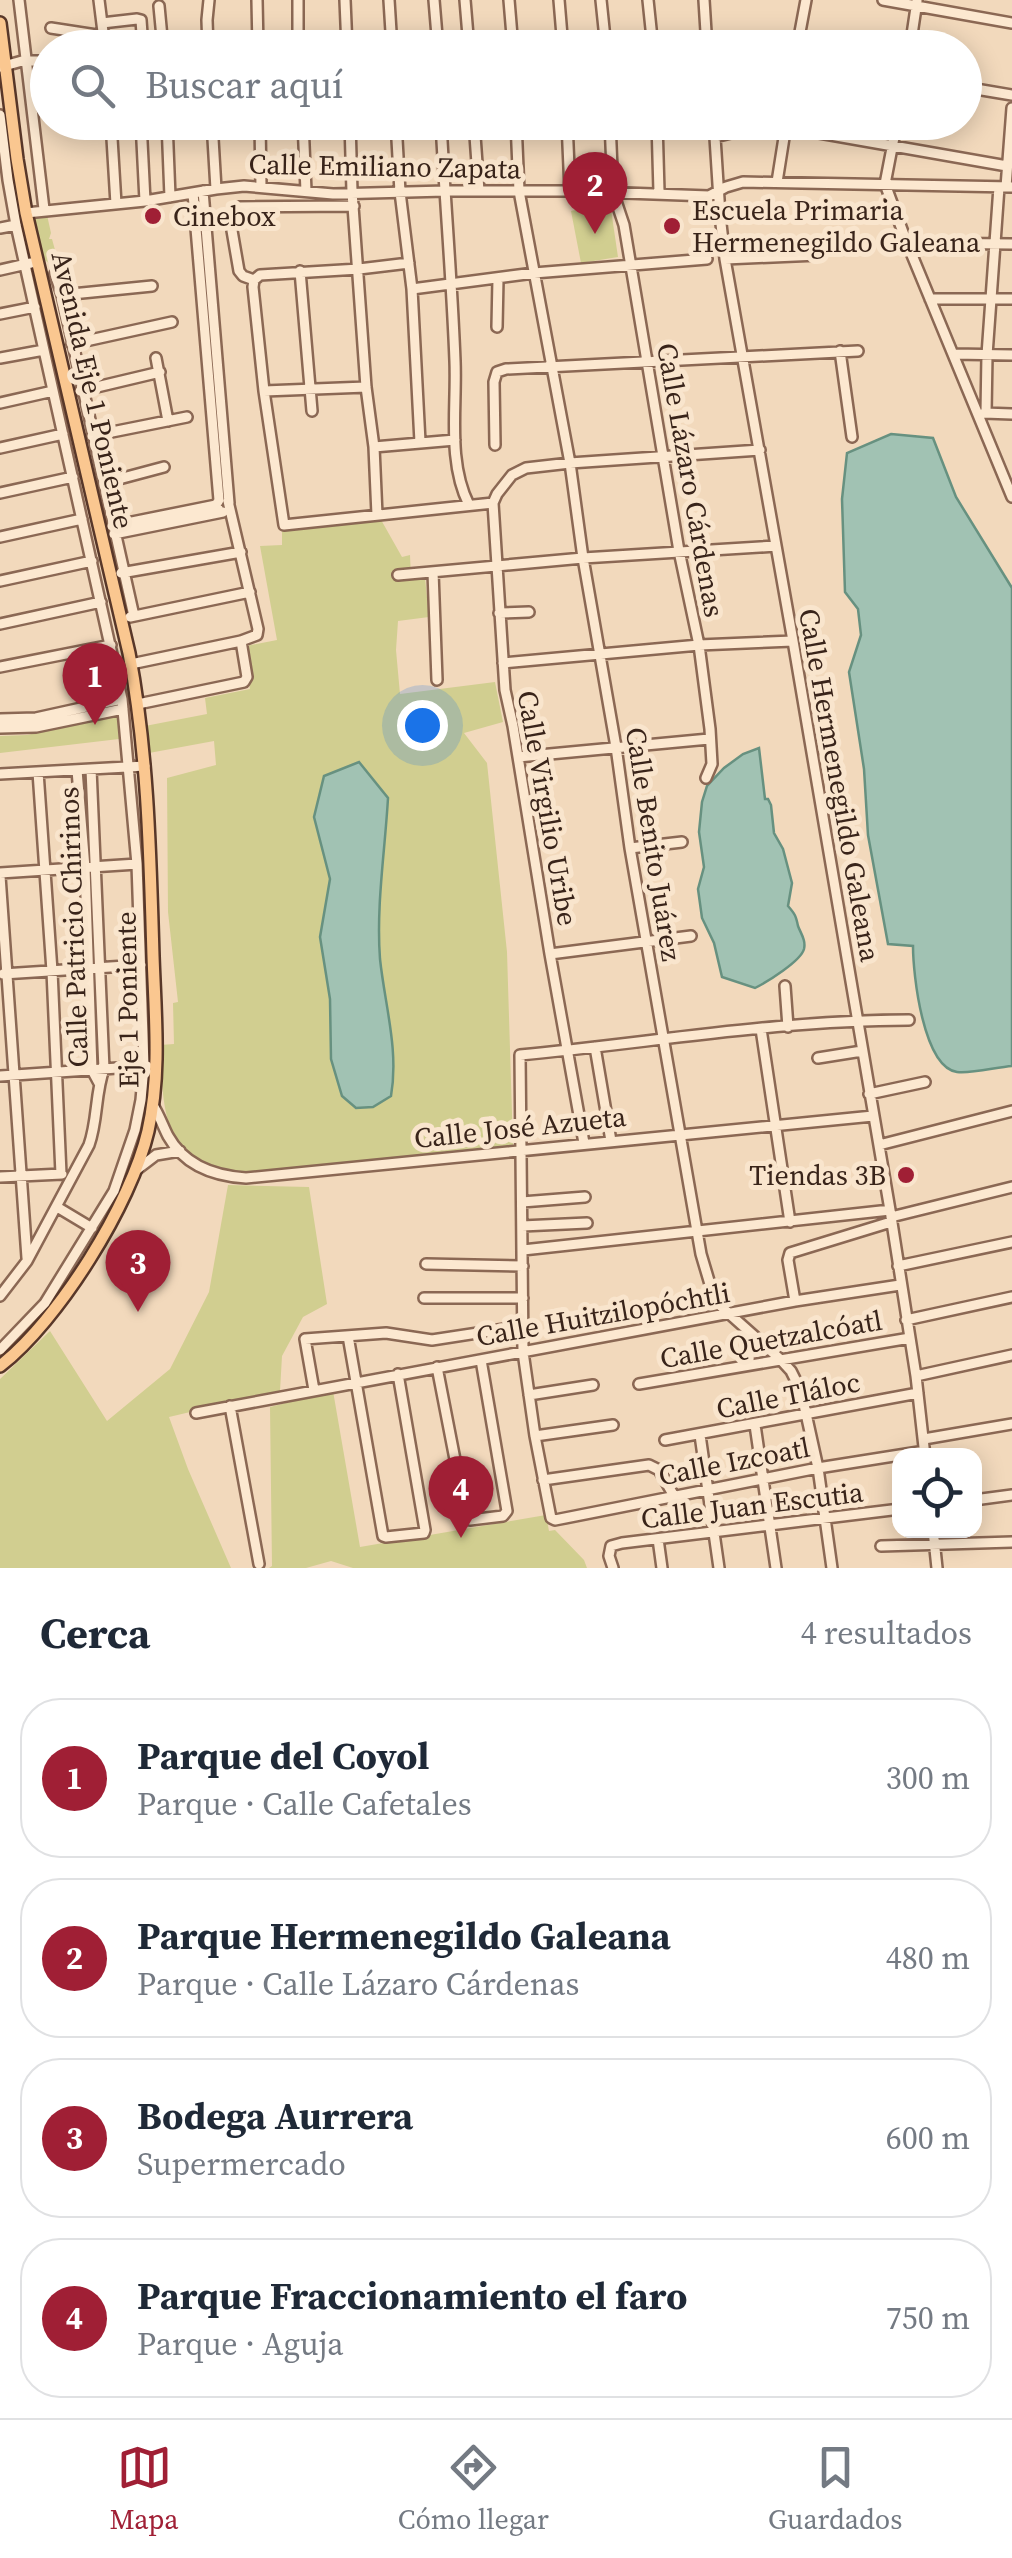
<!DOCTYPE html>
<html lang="es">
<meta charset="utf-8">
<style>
:root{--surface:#fff;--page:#f2f2f3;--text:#1f2937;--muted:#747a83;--line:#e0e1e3;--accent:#a01f35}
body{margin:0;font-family:"Source Serif 4",serif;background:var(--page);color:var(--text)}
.controls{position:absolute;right:30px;bottom:30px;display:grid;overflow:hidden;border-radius:20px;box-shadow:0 5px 25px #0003}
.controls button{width:90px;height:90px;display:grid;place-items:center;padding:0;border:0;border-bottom:2px solid var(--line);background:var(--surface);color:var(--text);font:50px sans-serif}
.you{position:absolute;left:422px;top:725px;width:35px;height:35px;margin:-25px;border:8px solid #fff;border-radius:50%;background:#1a73e8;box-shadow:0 0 0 15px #1a73e833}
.badge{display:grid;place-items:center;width:65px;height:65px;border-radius:50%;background:var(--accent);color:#fff;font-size:32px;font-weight:700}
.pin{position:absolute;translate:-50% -82px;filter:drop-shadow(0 2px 5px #0008)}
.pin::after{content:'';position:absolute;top:52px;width:35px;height:30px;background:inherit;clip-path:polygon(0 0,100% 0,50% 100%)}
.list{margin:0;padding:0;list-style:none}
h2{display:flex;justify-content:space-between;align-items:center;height:130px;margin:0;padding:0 40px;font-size:42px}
h2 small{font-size:32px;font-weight:400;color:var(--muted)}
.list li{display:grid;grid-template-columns:65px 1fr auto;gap:30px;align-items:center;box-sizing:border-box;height:160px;margin:0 20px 20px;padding:0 20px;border:2px solid var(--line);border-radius:40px}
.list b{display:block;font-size:38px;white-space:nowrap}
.list p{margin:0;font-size:32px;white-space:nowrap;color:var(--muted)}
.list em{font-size:32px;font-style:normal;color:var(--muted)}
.icon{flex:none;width:55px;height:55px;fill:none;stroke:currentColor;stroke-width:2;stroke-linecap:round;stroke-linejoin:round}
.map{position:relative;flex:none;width:1012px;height:1568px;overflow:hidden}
.search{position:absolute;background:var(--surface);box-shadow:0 5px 25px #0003;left:30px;right:30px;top:30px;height:110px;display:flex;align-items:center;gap:25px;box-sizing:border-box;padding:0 35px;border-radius:55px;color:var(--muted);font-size:38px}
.sheet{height:850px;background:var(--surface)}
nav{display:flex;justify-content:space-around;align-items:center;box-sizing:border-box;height:140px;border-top:2px solid var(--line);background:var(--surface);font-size:28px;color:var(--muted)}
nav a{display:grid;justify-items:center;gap:5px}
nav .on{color:var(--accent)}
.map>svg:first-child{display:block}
.green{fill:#d1ce90}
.water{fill:#a1c2b3;stroke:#679180;stroke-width:2.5}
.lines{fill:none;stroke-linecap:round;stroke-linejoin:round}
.minor-casing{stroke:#8b6854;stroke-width:14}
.major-casing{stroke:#583729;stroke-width:16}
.minor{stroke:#fce8d0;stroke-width:9}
.major{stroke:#fac790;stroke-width:11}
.poi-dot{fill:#a01f35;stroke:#f9e5cd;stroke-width:4}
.labels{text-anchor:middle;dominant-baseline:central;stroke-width:10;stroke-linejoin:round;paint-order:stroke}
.street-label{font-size:28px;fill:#39241a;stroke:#f9e5cd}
.poi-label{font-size:28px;fill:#39241a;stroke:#f9e5cd;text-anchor:start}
</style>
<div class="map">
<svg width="1012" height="1568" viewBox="0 0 1012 1568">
<rect width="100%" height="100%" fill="#f2d9bc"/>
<!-- green -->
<path class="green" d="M609,196L618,257L581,263L571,211L585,208L584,200Z
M47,215L51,233L49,239H52L61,272H57L56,268L42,258L33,217Z
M380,518L402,557L410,555L411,578H425L429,617L398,621L396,650L400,694L495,682L503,722L464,733L487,763L507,952L513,1146L261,1171C246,1171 229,1173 213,1169C159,1153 163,1090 160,1045L174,1044L173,1003L178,1002L168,912L167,778L216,765L214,741L149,753L145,726L207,714L205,698L250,689L241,647L277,640L260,546L282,545V531Z
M118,715L119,739L0,753V736L27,735Z
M228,1185L309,1187L327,1304L303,1317L282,1356L280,1391L169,1417L188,1469L231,1568H0V1379L50,1331L107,1421L170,1369L209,1292Z
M333,1391L360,1547L546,1515L549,1531L555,1530L584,1560L587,1568H353L331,1561L306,1568H269L272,1566L270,1407Z"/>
<!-- water -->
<path class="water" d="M891,434L933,438L956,497L1012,588V1066C997,1067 971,1074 957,1072C923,1067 913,974 913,946L888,944L868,835L864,769L849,672L861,635L858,609L845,592L842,499L847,453Z
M759,748L765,799H768L771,805L774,833L783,849L792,883L788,906C795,914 796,916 798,926C801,934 806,940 804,949C801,961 767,982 755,988L722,977L714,943L702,918L698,889L704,867L699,832L702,802L707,786L724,768L743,754Z
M359,762L388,798C385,851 376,906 380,959C385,1006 399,1050 391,1096L373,1107L356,1108L342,1096L331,1059L330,999L320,937L330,879L314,817L324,776Z"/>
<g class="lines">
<!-- minor casing -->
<g class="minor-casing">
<path id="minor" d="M19,0L44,209
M99,0L105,48
M257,0L258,48
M298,0V48
M345,0L347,48
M389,0L392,48
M434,0L438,48
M465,0L469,48
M509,0L513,48
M559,0L563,48
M601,0L606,48
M648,0L653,48
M704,0L707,48
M883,0L1012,23
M159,6L163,48
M102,23L137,19L141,20L143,48
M51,28L103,36
M208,48L207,20L209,0
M797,48L806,0
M910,48L917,1
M1,67L22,61H48
M964,87L1012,95
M0,115L8,180L16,225L122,699L137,864L144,1066L141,1100L135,1130L114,1191L45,1303L0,1350
M111,122L116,204
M141,122L145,201
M167,122L170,197
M212,122L216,189
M260,122L261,187
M303,122L306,191
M350,122L352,192L366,387L374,447L377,515
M396,122L400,192L412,289L420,442
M441,122C445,202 452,281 455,361C457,408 447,461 469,505
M474,122L479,191
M516,122L519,191L570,463L583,558L616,747L630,848L701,1254L715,1301L780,1359L791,1371L801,1391L818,1468L832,1568
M567,122L570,191
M610,122L613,192L624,225L679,551L699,645L710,729L712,764L706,778
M657,122L659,192
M714,122L720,215L725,259L793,641L890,1210L916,1376L925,1456
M897,122L885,184L907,243L1012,497
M715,137L755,127H785L1007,166
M777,182L786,125
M1006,187L1012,108
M203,191L229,503
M193,193L219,500L216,505L220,512
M26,213L145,201L216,189L244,186L333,194L445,191H570L709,196L726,187L743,182L1012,187
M0,228L16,225
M907,243L1012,244
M725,259L818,255
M0,270L31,263
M300,271L312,411
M55,274L62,295L134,616
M254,280L253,287L264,391L284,525L493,503
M254,280L243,276L239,271L230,219L232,211L237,207L354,206
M254,280L260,275L359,269L409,263
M412,289L534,273L707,259
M62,295L152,286
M930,299H1012
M0,314L35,307
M497,327L498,279
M72,344L172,322
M840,351L852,437
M953,354L1012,355
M0,358L44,350
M156,358L168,421
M80,391L160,372
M264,391L366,387
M0,403L53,391
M984,413L1012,414
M986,413L987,355L999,187
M92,436L187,417
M495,445L494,382L497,372L506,369L858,351
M374,447L455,440
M0,448L63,434
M104,483L164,467
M0,493L73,477
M493,503L505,690L513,726L550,954L584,1143
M493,503L497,494L512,475L526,468L570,463L760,450
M112,526L216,505
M114,534L223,512
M0,537L82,519
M433,572L437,680
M121,573L241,552
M398,575L583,558L776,546
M0,581L92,561
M499,613L529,612
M130,617L250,592
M0,624L101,602
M503,663L699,645L793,641
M131,664L241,641L257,635L258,629L228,501
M0,667L111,645
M138,704L244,682L247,677L241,641
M0,719L36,718L122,699
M0,728L36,727L123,709
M518,757L709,739
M77,770L85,868L92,1070L99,1083
M38,772L52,971L61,1174
M0,774L145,766
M630,848L682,842
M0,873L137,864
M0,876L27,1258
M550,954L691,936
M3,974L141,965
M785,986L788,1027
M909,1020C779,1020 649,1043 520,1055L523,1352L535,1436L551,1518L555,1520L818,1468L925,1451
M761,1029L790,1222
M595,1047L611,1141
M818,1058L862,1051
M0,1076L147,1066
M869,1094L925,1082
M153,1105C159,1115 163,1126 168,1136C184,1165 214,1176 246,1178L873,1116
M879,1145L1012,1111
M135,1171L156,1155L180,1151
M0,1177L62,1174
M522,1202L585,1197
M57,1207L92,1228
M891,1217L1012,1187
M522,1226L587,1223
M523,1250L890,1210
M426,1264L523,1266
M898,1266L1012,1242
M0,1296L27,1261L89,1145C98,1120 95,1093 104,1069L91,769
M424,1298H523
M795,1301L788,1260L790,1253L891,1222
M906,1320L1012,1297
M348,1336L383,1536L386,1537L424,1533L425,1530L398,1374
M437,1367L466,1516L470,1520L503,1516L507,1511L481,1360
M916,1376L1012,1355
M639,1384L910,1338
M314,1390L305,1339L386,1333L432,1340L523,1326
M529,1395L593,1385
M230,1406L259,1564
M196,1413L795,1301L900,1285
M755,1425L776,1568
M700,1435L719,1568
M535,1436L613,1425
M924,1439L1012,1424
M665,1440L918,1393
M543,1480L649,1465L659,1470L674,1496
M974,1500L1012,1495
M933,1530L937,1568
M658,1539L662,1568
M881,1546L1012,1542
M613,1568L609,1556L611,1546L622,1543L900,1509"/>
</g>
<!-- major casing -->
<g class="major-casing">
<path id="major" d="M0,23L17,159L26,213L129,653C148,753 150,855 153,956C155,1014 161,1074 148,1131C131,1204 59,1320 0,1366"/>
</g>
<!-- minor -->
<use href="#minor" class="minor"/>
<!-- major -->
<use href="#major" class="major"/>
</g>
<!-- markers -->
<g class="poi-dot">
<circle cx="153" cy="216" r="10"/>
<circle cx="672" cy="226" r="10"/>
<circle cx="906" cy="1175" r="10"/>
</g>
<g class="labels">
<!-- street labels -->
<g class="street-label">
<text transform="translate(385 166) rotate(1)">Calle Emiliano Zapata</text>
<text transform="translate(93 390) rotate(77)">Avenida Eje 1 Poniente</text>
<text transform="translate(691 480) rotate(80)">Calle Lázaro Cárdenas</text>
<text transform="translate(840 785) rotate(80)">Calle Hermenegildo Galeana</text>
<text transform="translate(548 808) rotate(80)">Calle Virgilio Uribe</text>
<text transform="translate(654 844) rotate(81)">Calle Benito Juárez</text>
<text transform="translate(73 927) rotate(-92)">Calle Patricio Chirinos</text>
<text transform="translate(127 1000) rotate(-91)">Eje 1 Poniente</text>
<text transform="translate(520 1127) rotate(-6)">Calle José Azueta</text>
<text transform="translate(603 1314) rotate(-10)">Calle Huitzilopóchtli</text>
<text transform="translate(771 1339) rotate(-10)">Calle Quetzalcóatl</text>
<text transform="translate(788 1395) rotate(-11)">Calle Tláloc</text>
<text transform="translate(734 1461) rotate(-11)">Calle Izcoatl</text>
<text transform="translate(752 1505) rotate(-7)">Calle Juan Escutia</text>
</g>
<!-- poi labels -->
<g class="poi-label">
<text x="692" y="210">Escuela Primaria<tspan x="692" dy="32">Hermenegildo Galeana</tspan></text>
<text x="173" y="216">Cinebox</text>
<text x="886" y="1175" text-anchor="end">Tiendas 3B</text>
</g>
</g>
</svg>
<div class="controls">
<button><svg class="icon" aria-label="locate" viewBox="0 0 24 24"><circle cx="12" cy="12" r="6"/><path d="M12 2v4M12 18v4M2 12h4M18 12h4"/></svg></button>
</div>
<div class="you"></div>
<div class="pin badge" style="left:95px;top:725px">1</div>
<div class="pin badge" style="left:595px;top:234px">2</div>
<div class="pin badge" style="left:138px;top:1312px">3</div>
<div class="pin badge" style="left:461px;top:1538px">4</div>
<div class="search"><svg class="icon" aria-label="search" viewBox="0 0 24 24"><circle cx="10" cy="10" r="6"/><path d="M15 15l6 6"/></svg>Buscar aquí</div>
</div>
<section class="sheet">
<h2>Cerca<small>4 resultados</small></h2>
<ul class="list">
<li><span class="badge">1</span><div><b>Parque del Coyol</b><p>Parque · Calle Cafetales</p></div><em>300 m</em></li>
<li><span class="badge">2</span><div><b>Parque Hermenegildo Galeana</b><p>Parque · Calle Lázaro Cárdenas</p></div><em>480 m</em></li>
<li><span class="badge">3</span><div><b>Bodega Aurrera</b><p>Supermercado</p></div><em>600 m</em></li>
<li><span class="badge">4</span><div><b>Parque Fraccionamiento el faro</b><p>Parque · Aguja</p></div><em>750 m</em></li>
</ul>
</section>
<nav>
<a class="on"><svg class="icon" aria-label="map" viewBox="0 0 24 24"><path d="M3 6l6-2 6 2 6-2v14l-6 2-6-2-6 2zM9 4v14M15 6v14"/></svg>Mapa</a>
<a><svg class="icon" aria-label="directions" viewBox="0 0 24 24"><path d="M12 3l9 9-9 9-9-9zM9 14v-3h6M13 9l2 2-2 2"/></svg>Cómo llegar</a>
<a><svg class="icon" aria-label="saved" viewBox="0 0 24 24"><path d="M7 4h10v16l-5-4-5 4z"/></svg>Guardados</a>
</nav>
